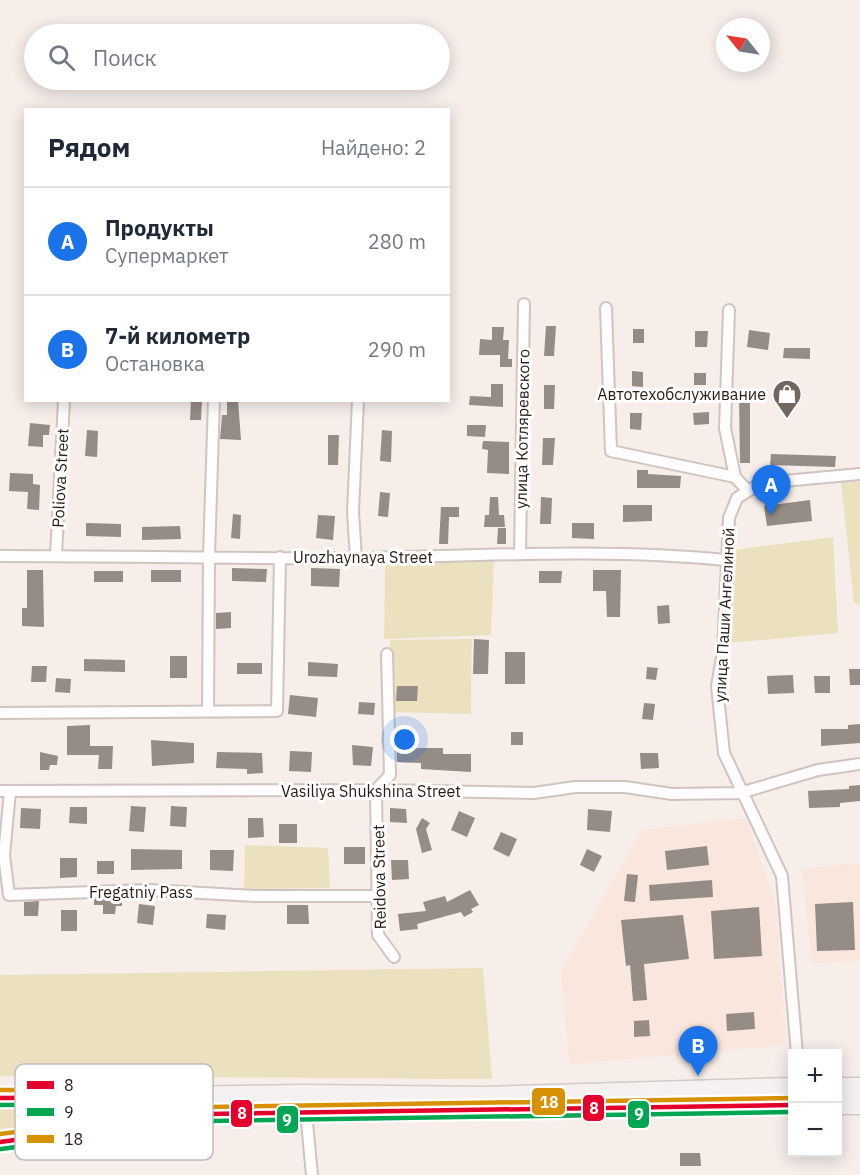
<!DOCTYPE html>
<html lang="ru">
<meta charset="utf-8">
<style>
:root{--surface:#fff;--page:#f2f2f3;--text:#1f2937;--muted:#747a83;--line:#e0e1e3;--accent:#1a73e8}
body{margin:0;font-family:"IBM Plex Sans",sans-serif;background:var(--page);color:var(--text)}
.controls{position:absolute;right:18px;bottom:18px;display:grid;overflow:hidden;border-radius:0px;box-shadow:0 3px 15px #0003}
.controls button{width:54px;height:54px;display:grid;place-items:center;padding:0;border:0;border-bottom:2px solid var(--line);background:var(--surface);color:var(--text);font:30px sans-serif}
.compass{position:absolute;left:716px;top:18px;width:54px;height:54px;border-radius:50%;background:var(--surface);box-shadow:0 3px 15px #0003;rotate:300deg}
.you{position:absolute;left:405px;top:740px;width:21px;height:21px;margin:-15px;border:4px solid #fff;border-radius:50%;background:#1a73e8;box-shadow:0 0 0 9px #1a73e833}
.badge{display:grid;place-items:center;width:39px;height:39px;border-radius:50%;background:var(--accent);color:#fff;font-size:20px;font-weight:700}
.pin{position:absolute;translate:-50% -50px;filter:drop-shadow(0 2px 3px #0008)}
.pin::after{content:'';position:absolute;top:32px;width:21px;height:18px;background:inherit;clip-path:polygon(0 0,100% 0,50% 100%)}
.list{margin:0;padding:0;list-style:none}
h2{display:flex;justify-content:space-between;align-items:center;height:78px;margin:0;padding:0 24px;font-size:26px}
h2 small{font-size:20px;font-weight:400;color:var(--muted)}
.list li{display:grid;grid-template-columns:39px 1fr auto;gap:18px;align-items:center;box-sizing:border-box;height:108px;padding:0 24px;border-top:2px solid var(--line)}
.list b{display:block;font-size:22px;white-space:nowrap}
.list p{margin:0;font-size:20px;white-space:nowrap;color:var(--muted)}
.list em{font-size:20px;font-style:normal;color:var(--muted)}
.icon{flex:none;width:33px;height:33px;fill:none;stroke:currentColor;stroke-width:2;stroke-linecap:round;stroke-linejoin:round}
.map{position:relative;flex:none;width:860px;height:1175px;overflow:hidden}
.search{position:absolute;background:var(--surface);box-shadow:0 3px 15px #0003;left:24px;top:24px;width:426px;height:66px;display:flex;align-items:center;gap:15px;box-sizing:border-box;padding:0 21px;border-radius:33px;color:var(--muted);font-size:22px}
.panel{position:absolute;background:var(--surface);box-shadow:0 3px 15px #0003;left:24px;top:108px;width:426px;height:294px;border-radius:0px}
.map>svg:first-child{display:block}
.built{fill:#f9e6dd}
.green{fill:#ebe1bf}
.building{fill:#948c85}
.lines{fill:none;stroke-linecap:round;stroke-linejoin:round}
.minor-casing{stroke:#cfc4bf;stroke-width:14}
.primary-casing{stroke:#d1cbc9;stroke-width:21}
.minor{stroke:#fefcfc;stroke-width:10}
.primary{stroke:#f6f1f1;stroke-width:18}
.bus-1-casing{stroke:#fff;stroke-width:9}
.bus-2-casing{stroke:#fff;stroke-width:9}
.bus-3-casing{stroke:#fff;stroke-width:9}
.bus-1{stroke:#e4002b;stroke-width:4.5}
.bus-2{stroke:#00a651;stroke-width:4.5}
.bus-3{stroke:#d89103;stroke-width:4.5}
.labels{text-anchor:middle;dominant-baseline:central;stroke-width:6;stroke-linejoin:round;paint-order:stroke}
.poi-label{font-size:16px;fill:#2a1c16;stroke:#fff;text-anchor:end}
.street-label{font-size:16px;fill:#2a1c16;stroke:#fff}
.key{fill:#fff;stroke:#bfbbb9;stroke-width:1.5}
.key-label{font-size:16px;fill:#2a1c16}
.line-badge{stroke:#fff;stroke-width:2}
.badge-label{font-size:16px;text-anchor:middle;font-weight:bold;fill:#fff}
</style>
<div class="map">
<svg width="860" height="1175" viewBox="0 0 860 1175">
<rect width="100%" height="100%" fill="#f7eeea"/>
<!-- built -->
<path class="built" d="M746,818L776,905L786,1045L570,1064L561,972L642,830Z
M860,863V961L812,963L802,869Z"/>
<!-- green -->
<path class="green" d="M860,481V605L854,603L841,482Z
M833,537L838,633L730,643L734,550Z
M494,558L491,635L384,639L385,563Z
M472,639L471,714L394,712L390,640Z
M245,845L328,848L330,888L244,889Z
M483,968L492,1079L0,1076V975Z
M181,1102V1105L0,1131V1109Z"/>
<!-- building -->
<path class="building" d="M546,326H556L554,356H544Z
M492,327H504L503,340H509L508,359H512V367H500V355H479L480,339L492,340Z
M633,329H644V343H633Z
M749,330L770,333L768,350L747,347Z
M695,331H708L707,347H695Z
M784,348H810V359L783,358Z
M632,371L643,372V387L632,386Z
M694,373H706V385H694Z
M491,384H503V407L469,405L470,396L491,397Z
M544,385H555L554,409H544Z
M750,395V463H740L739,396Z
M191,400H202L201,420H190Z
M227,400H238L241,440L220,439L222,415H227Z
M709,412V424L694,425L693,413Z
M630,413H642L641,430L630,429Z
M30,423L50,425L49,435H43V447L28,446Z
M467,425H486L485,437L467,436Z
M87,430L98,431L97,457L85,456Z
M382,430L392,431L391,462L380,461Z
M328,435H339L338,465H328Z
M543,438H555L553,465H542Z
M483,441L509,442V474L487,473L488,450L482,449Z
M771,454L836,456L835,467L770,465Z
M637,470H648V474L681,476L680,488H637Z
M10,473L33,474V484L40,485L39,510L27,509L28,492L9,491Z
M380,492L390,493L388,517L378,516Z
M490,497H498L499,515H504L505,527H484L485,515H489Z
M541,497L552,498L551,524H540Z
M810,500L812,521L767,526L764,506Z
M623,505H652V521L623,522Z
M441,507H459V517H449L448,544H439Z
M233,514L241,515L240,539L231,538Z
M318,515L335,516L333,540L316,538Z
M86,523L121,524V537L86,536Z
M572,523H594V539L572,538Z
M180,526L181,539L142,540V527Z
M498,528H506V544H497Z
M232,568L267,569L266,582L232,581Z
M311,568L340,569L339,587L311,586Z
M27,570H43L44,627L22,626V608H27Z
M151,570H181V582H151Z
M593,570H621L620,617H607L606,591H593Z
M94,571H123V582H94Z
M539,571H562L561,583H539Z
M669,605L670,623L658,624L657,606Z
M231,612V628L216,629V613Z
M474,639L489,640L488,674H473Z
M505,652H525V684H505Z
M170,656H187V678H170Z
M84,659L125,660V672L84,671Z
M308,662L338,664L337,677L308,676Z
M237,663H262V674H237Z
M32,666H47L46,682H31Z
M647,667L658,668L656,680L646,679Z
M849,669H860V685H850Z
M793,675L794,693L768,694L767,676Z
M814,676H830V693H815Z
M56,678L71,679L70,693L55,692Z
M397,686H418L417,701H396Z
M290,695L318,698L316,717L288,714Z
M359,702L375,703L374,715L358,714Z
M644,703L655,704L653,720L642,719Z
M860,724V743L821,746V729H848V725Z
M90,725V746H113L112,769H98L99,755H67V726Z
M511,732H523V745H511Z
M151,740L194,743V763L152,766Z
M352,745L373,747L371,766L353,765Z
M422,748H443V754H471V772L421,769V763L397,762V749Z
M290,751L312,752L311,772L289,771Z
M40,752L58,756L57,765H50L49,770H40Z
M217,752L262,753L263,773L247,774V769L216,768Z
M640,753H658L659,768L641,769Z
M860,785V801L840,803V807L809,808L808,791L849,789V786Z
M131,806L146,807L144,832L129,831Z
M171,806L187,807L186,827L170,826Z
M70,807H87V824L69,823Z
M21,808L41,809L40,829L20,828Z
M390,808L406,809L407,823L390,822Z
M588,809L612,811L610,832L587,830Z
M459,811L475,818L467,837L451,830Z
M248,818H263L264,837L248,838Z
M422,818L430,823L426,829L432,850L422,853L416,829Z
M279,824H297V843H279Z
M501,832L517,839L509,857L493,849Z
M707,846L709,865L667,870L665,851Z
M344,847H365V864H344Z
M131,849L182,850V869L131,870Z
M587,849L602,856L594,872L580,865Z
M210,850H234L233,871L210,870Z
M60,858H77V877L60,878Z
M391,860H408L409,879L392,880Z
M97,861H114V874H97Z
M627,874L638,875L635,902L624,901Z
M712,880L713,897L650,901L649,885Z
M470,890L479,905L471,909L473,912L464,917L461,912L417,924L418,929L400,931L398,914L426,911L423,902L445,896L447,902Z
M122,898V906H116L115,914H103V905H94V899Z
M39,901L38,916H24V902Z
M853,902L855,950L817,951L815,904Z
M139,904L155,906L153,925L137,923Z
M287,905H308L309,924H287Z
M759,907L762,956L714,959L711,911Z
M61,910H77V931H61Z
M207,914L226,915L225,930L206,928Z
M683,915L689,959L644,964L647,1000L633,1001L630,965L626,966L621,920Z
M754,1012L755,1029L727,1031L726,1014Z
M649,1020L650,1036L634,1037V1021Z
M680,1153H700L701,1166H680Z"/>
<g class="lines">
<!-- minor casing -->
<g class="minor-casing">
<path id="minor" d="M606,308L611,451L735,477L747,490
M729,310L725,428L735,477
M520,554L524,304
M0,556C119,556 239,559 358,558C480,556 604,548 726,560
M56,556L64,400
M209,556L214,400
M356,558L353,512L358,400
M387,654L390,775L376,790L378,935L394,957
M208,711L209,556
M0,713L277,711L280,557
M0,791L376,790L534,793L575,787H625L672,794L740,793L818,770L860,764
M10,792L4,855L9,895L149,890L255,896H376
M797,1054L782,876L724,753L717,686L723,652L729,518L737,498L761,483L860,474
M306,1112L312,1175"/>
</g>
<!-- primary casing -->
<g class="primary-casing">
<path id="primary" d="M838,1087H860
M0,1098L304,1094L483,1096L792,1087
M838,1105H860
M0,1142L208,1114L792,1105"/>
</g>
<!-- minor -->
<use href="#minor" class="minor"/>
<!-- primary -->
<use href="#primary" class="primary"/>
<!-- bus-1 casing -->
<g class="bus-1-casing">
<path id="bus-1" d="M0,1098L154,1097
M0,1142L208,1114L792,1105"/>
</g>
<!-- bus-2 casing -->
<g class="bus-2-casing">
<path id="bus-2" d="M0,1105L154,1104
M1,1149L209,1121L792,1112"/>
</g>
<!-- bus-3 casing -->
<g class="bus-3-casing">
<path id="bus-3" d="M0,1090H154
M0,1134L208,1107L792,1098"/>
</g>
<!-- bus-1 -->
<use href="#bus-1" class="bus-1"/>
<!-- bus-2 -->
<use href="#bus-2" class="bus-2"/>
<!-- bus-3 -->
<use href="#bus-3" class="bus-3"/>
</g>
<!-- icons -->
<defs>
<g id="shop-pin" transform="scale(1.5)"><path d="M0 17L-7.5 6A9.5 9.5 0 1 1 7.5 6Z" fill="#726660" stroke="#fff"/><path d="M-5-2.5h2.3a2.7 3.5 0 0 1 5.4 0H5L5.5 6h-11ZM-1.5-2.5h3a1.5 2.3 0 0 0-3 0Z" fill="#fff"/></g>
</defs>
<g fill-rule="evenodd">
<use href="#shop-pin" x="787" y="394"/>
</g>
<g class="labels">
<!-- poi labels -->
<g class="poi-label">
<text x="766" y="394">Автотехобслуживание</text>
</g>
<!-- street labels -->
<g class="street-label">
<text transform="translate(522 429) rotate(-89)">улица Котляревского</text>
<text transform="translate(60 478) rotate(-87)">Poliova Street</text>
<text x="363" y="557">Urozhaynaya Street</text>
<text transform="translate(724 615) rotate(-87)">улица Паши Ангелиной</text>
<text x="371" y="791">Vasiliya Shukshina Street</text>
<text transform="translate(379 877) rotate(-91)">Reidova Street</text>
<text x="141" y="892">Fregatniy Pass</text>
</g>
</g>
<!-- legend -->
<rect x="15" y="1064" width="198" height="96" rx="9" class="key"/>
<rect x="27" y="1081" width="27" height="8" fill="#e4002b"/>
<rect x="27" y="1108" width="27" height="8" fill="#00a651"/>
<rect x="27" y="1135" width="27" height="8" fill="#d89103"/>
<g class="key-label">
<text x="64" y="1091">8</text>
<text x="64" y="1118">9</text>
<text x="64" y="1145">18</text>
</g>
<g class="line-badge">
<rect x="531" y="1087" width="35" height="29" rx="6" fill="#d89103"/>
<rect x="582" y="1094" width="23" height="28" rx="6" fill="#e4002b"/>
<rect x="230" y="1099" width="23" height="29" rx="6" fill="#e4002b"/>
<rect x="627" y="1100" width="23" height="29" rx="6" fill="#00a651"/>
<rect x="276" y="1105" width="23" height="29" rx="6" fill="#00a651"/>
</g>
<g class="badge-label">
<text x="549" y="1108">18</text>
<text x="594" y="1114">8</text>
<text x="242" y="1119">8</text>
<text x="639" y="1120">9</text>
<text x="287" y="1126">9</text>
</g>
</svg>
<div class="controls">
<button>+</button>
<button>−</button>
</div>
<svg class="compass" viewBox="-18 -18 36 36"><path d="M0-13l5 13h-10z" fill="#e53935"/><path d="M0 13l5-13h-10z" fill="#747a83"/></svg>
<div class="you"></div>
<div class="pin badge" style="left:771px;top:515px">A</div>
<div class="pin badge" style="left:698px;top:1076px">B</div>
<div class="search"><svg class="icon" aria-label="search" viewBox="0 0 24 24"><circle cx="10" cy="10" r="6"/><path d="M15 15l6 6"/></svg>Поиск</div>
<section class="panel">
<h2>Рядом<small>Найдено: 2</small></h2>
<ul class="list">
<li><span class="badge">A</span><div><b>Продукты</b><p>Супермаркет</p></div><em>280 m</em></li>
<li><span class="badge">B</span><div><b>7-й километр</b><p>Остановка</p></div><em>290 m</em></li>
</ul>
</section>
</div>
